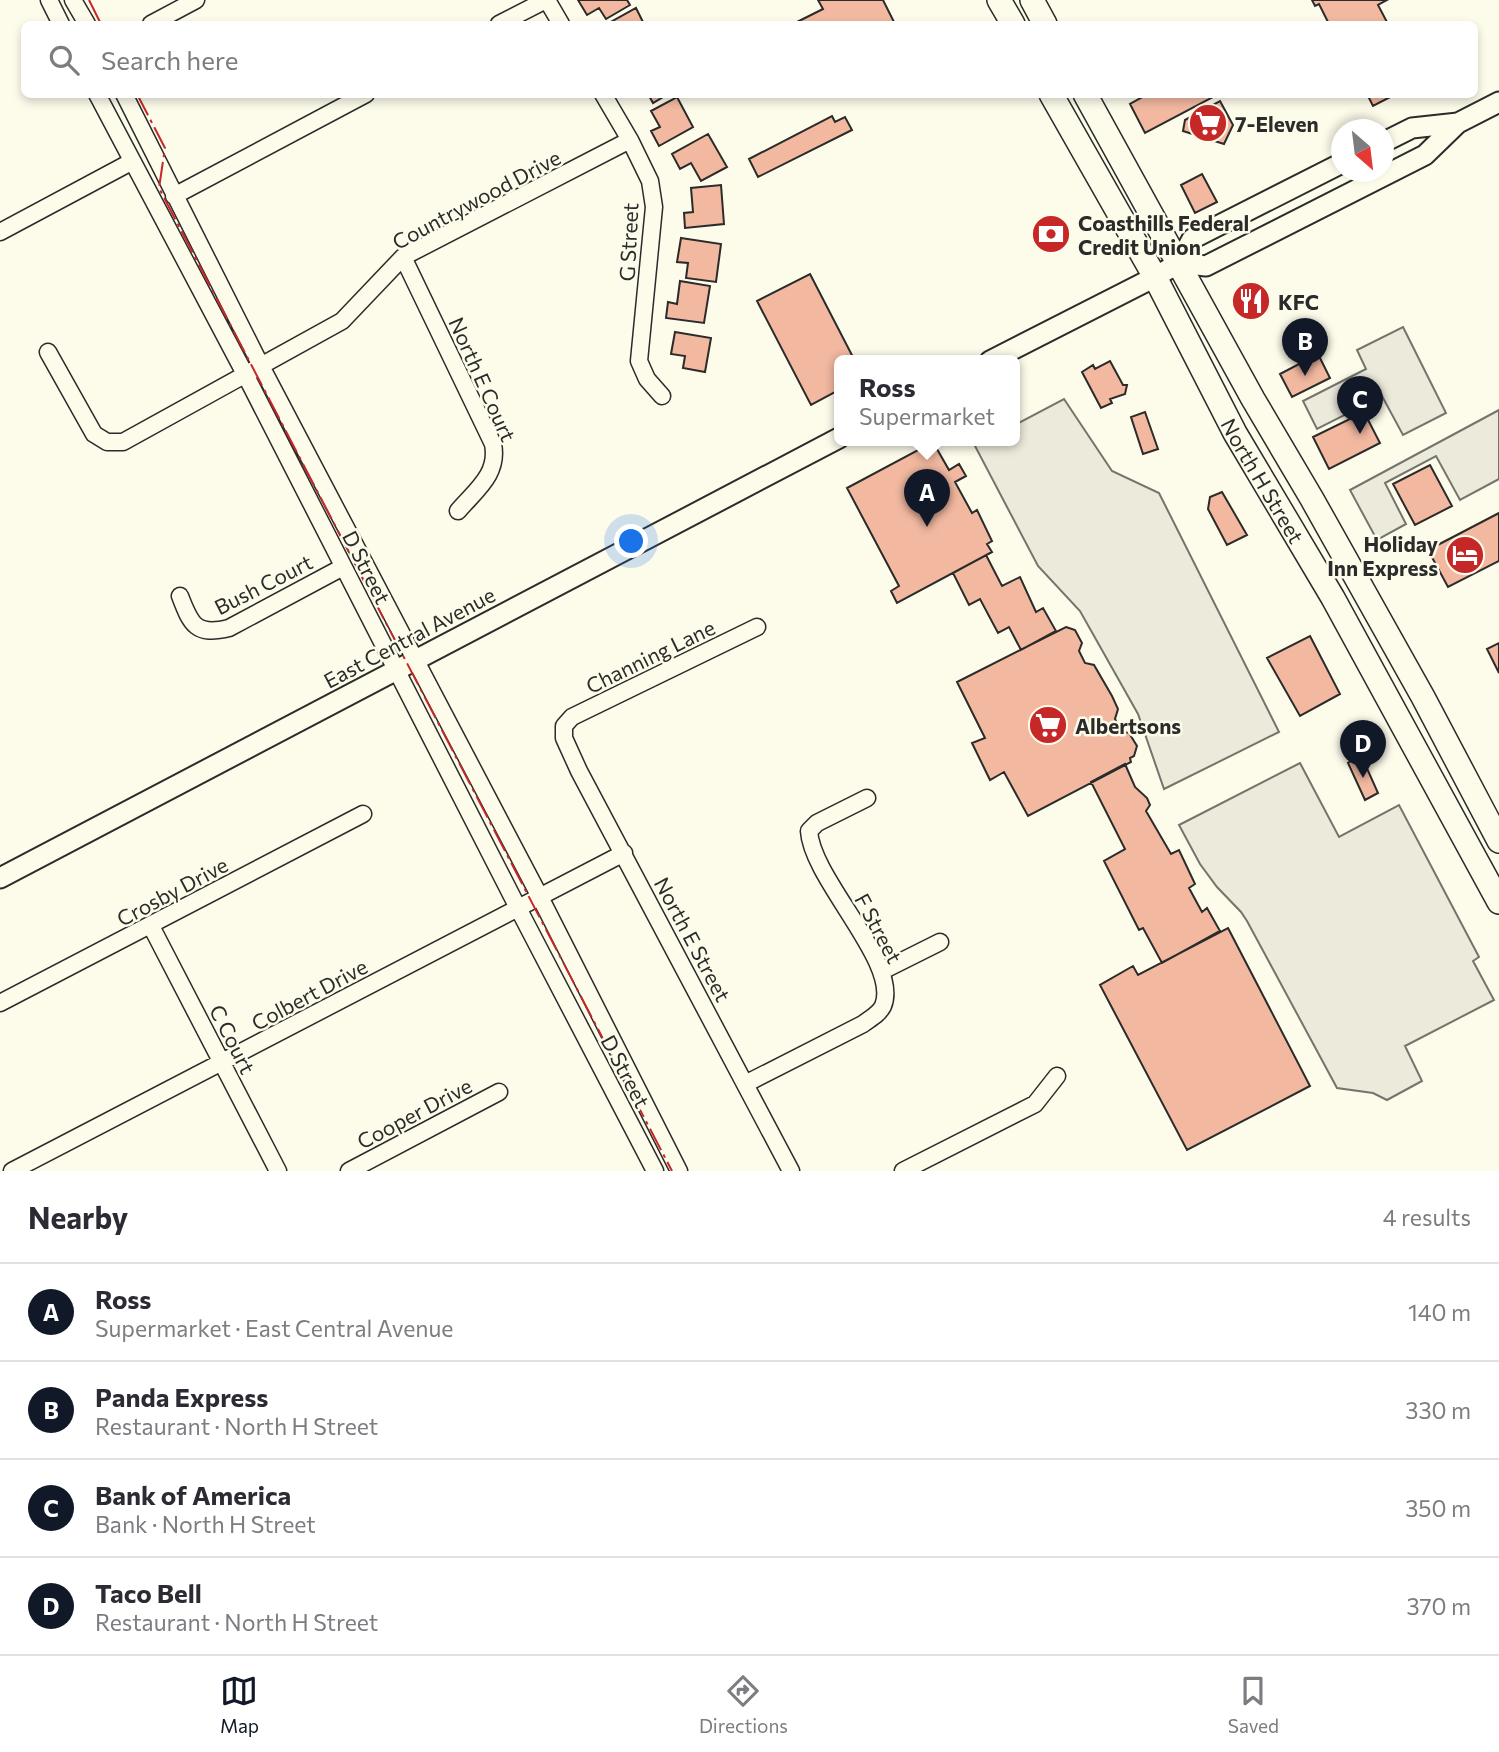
<!DOCTYPE html>
<meta charset="utf-8">
<style>
:root{--surface:#fff;--page:#f7f7f7;--text:#2b2b33;--muted:#7c7c81;--line:#e1e1e2;--accent:#111827}
body{margin:0;font-family:Commissioner,sans-serif;background:var(--page);color:var(--text)}
.compass{position:absolute;left:1331px;top:119px;width:63px;height:63px;border-radius:50%;background:var(--surface);box-shadow:0 4px 10px #0003;rotate:152deg}
.you{position:absolute;left:632px;top:542px;width:24px;height:24px;margin:-18px;border:5px solid #fff;border-radius:50%;background:#1a73e8;box-shadow:0 0 0 10px #1a73e833}
.badge{display:grid;place-items:center;width:46px;height:46px;border-radius:50%;background:var(--accent);color:#fff;font-size:23px;font-weight:700}
.pin{position:absolute;translate:-50% -58px;filter:drop-shadow(0 2px 4px #0008)}
.pin::after{content:'';position:absolute;top:37px;width:24px;height:21px;background:inherit;clip-path:polygon(0 0,100% 0,50% 100%)}
.popup{position:absolute;left:834px;top:355px;width:186px;height:91px;box-sizing:border-box;display:grid;place-content:center;border-radius:10px;background:var(--surface);filter:drop-shadow(0 2px 5px #0005);font-size:23px;white-space:nowrap;color:var(--muted)}
.popup b{font-size:26px;color:var(--text)}
.popup::after{content:'';position:absolute;left:50%;top:100%;margin-left:-14px;border:14px solid transparent;border-top-color:var(--surface)}
.list{margin:0;padding:0;list-style:none}
h2{display:flex;justify-content:space-between;align-items:center;height:91px;margin:0;padding:0 28px;font-size:30px}
h2 small{font-size:23px;font-weight:400;color:var(--muted)}
.list li{display:grid;grid-template-columns:46px 1fr auto;gap:21px;align-items:center;box-sizing:border-box;height:98px;padding:0 28px;border-top:2px solid var(--line)}
.list b{display:block;font-size:26px;white-space:nowrap}
.list p{margin:0;font-size:23px;white-space:nowrap;color:var(--muted)}
.list em{font-size:23px;font-style:normal;color:var(--muted)}
.icon{flex:none;width:38px;height:38px;fill:none;stroke:currentColor;stroke-width:2;stroke-linecap:round;stroke-linejoin:round}
.map{position:relative;flex:none;width:1499px;height:1171px;overflow:hidden}
.search{position:absolute;background:var(--surface);box-shadow:0 4px 10px #0003;left:21px;right:21px;top:21px;height:77px;display:flex;align-items:center;gap:18px;box-sizing:border-box;padding:0 24px;border-radius:10px;color:var(--muted);font-size:26px}
.sheet{height:483px;background:var(--surface)}
nav{display:flex;justify-content:space-around;align-items:center;box-sizing:border-box;height:98px;border-top:2px solid var(--line);background:var(--surface);font-size:19px;color:var(--muted)}
nav a{display:grid;justify-items:center;gap:4px}
nav .on{color:var(--accent)}
.map>svg:first-child{display:block}
.parking{fill:#eceadb;stroke:#74746e;stroke-width:2}
.building{fill:#f2b8a0;stroke:#2b2b2b;stroke-width:2}
.lines{fill:none;stroke-linecap:round;stroke-linejoin:round}
.minor-casing{stroke:#2b2b2b;stroke-width:19}
.major-casing{stroke:#2b2b2b;stroke-width:23}
.highway-casing{stroke:#2b2b2b;stroke-width:26}
.minor{stroke:#fdfbea;stroke-width:16}
.major{stroke:#fdfbea;stroke-width:19}
.highway{stroke:#fdfbea;stroke-width:23}
.power{stroke:#c62828;stroke-width:2;stroke-dasharray:24 5 3.5 5;stroke-linecap:butt}
.labels{text-anchor:middle;dominant-baseline:central;stroke-width:5;stroke-linejoin:round;paint-order:stroke}
.poi-label{font-size:21px;font-weight:bold;fill:#2b2b2b;stroke:#fdfbea;text-anchor:start}
.street-label{font-size:21px;fill:#2b2b2b;stroke:#fdfbea}
</style>
<div class="map">
<svg width="1499" height="1171" viewBox="0 0 1499 1171">
<rect width="100%" height="100%" fill="#fdfbea"/>
<!-- parking -->
<path class="parking" d="M1403,327L1446,413L1403,435L1382,396L1317,429L1303,401L1366,369L1357,350Z
M1064,399L1112,471L1159,493L1279,732L1164,789L1138,714L1080,611L1038,566L975,446L984,441H1014L1015,425Z
M1499,410V479L1460,500L1436,456L1385,483L1406,524L1377,540L1350,490Z
M1300,763L1339,837L1399,805L1479,957L1473,961L1494,1000L1405,1046L1422,1081L1387,1100L1373,1093L1337,1088L1247,921L1241,912L1217,887L1200,864L1179,825Z"/>
<!-- building -->
<path class="building" d="M578,0H627L630,5L606,19L599,8L587,15Z
M818,0H883L895,24H793L823,9Z
M1312,0H1387L1378,5L1388,24H1329L1319,4L1315,6Z
M636,8L644,24H610L609,23Z
M648,94H668L653,103Z
M1148,94H1217V95L1145,133L1130,104Z
M1367,94H1396L1373,106Z
M677,97L693,127L659,146L651,131L660,127L651,111Z
M1220,101L1233,125L1224,144L1183,131L1185,120Z
M832,116L835,122L845,117L852,130L758,177L749,159Z
M708,134L727,167L701,181L691,163L680,169L672,154Z
M1202,174L1217,202L1195,213L1181,185Z
M721,185L724,224L685,228L684,213L693,212L691,188Z
M681,238L721,244L716,282L686,278L688,263L677,262Z
M810,274L855,361H839V390L811,405L757,301Z
M680,281L710,286L704,323L666,318L668,302L677,304Z
M675,332L711,338L705,372L683,368L685,356L671,354Z
M1318,354L1330,378L1292,397L1280,374Z
M1110,361L1123,385H1127L1125,394L1110,399L1112,403L1101,408L1082,372L1093,365L1095,369Z
M1145,412L1158,449L1143,454L1131,417Z
M1364,412L1380,443L1329,469L1313,437Z
M933,442L949,470L959,464L966,476L955,482L972,513L977,510L992,541L987,544L992,552L897,603L891,591L899,586L847,488Z
M1430,465L1452,506L1415,525L1393,484Z
M1222,492L1247,535L1227,545L1208,509L1210,497Z
M1499,513V561L1448,587L1428,550Z
M986,555L1002,586L1020,577L1036,612L1043,608L1056,631L1021,650L1009,627L998,633L980,599L969,605L953,573Z
M1066,627L1075,630L1082,643L1079,651L1085,663L1094,665L1112,696L1118,709L1115,719L1121,731L1129,733L1137,746L1134,756L1130,758L1131,762L1028,816L1004,772L990,780L972,743L985,738L957,682Z
M1310,636L1340,694L1300,716L1267,658Z
M1499,643V673L1487,649Z
M1361,755L1378,793L1365,800L1348,763Z
M1125,764L1135,787L1147,798L1150,805L1146,811L1171,854L1179,850L1195,884L1189,888L1202,912L1207,908L1220,931L1162,963L1143,928L1139,930L1104,861L1125,849L1091,782Z
M1228,928L1310,1086L1187,1150L1100,985L1133,966L1138,975Z"/>
<g class="lines">
<!-- minor casing -->
<g class="minor-casing">
<path id="minor" d="M49,0L61,24
M73,0L87,24
M547,0L561,24
M151,24L196,0
M499,24L546,0
M97,94L245,374L518,908L655,1171
M124,94L261,366L540,897L679,1171
M603,94L630,140L650,181L654,207L639,361L647,379L662,396
M174,196L366,94
M0,232L131,162
M403,257L493,444C499,474 476,490 458,511
M48,352L94,434L107,442H123L342,321L403,257L630,140
M180,596C191,625 196,636 229,628L343,567
M757,627L572,717L564,726V738L579,771L791,1171
M151,926L278,1171
M882,971L940,942
M0,1003L363,814
M745,1084L863,1024C871,1018 879,1014 883,1006C901,963 812,880 809,831L817,823L867,798
M12,1171L624,853
M349,1171L499,1092
M903,1171L1035,1104L1057,1076"/>
</g>
<!-- major casing -->
<g class="major-casing">
<path id="major" d="M1384,142L1412,128L1458,123
M1179,263L1206,266L1425,155L1458,123L1499,102
M990,361L1155,277L1179,263L1192,239L1342,163
M0,878L839,438"/>
</g>
<!-- highway casing -->
<g class="highway-casing">
<g id="highway">
<path d="M999,0L1013,24"/>
<path d="M1032,0L1045,24"/>
<path id="s1" d="M1051,94L1155,277L1235,433L1333,598L1499,902"/>
<path d="M1085,94L1253,399L1312,499L1423,697L1499,841"/>
</g>
</g>
<!-- minor -->
<use href="#minor" class="minor"/>
<!-- major -->
<use href="#major" class="major"/>
<!-- highway -->
<use href="#highway" class="highway"/>
<!-- power -->
<path class="power" d="M89,0L101,24
M137,94L165,148L159,188L672,1171"/>
</g>
<!-- icons -->
<defs>
<g id="supermarket-disc" transform="scale(2.0125)"><circle r="9.5" fill="#c62828" stroke="#fdfbea"/><path d="M-6-5.5h2.5l.6 2H6L4.5 2H-2.5L-4.4-4H-6ZM-1.5 3.2a1.3 1.3 0 1 0 .1 0ZM3 3.2a1.3 1.3 0 1 0 .1 0Z" fill="#fff"/></g>
<g id="bank-disc" transform="scale(2.0125)"><circle r="9.5" fill="#c62828" stroke="#fdfbea"/><path d="M-6-4H6V4H-6ZM0-2.3a2.3 2.3 0 1 0 0 4.6a2.3 2.3 0 1 0 0-4.6Z" fill="#fff"/></g>
<g id="restaurant-disc" transform="scale(2.0125)"><circle r="9.5" fill="#c62828" stroke="#fdfbea"/><path d="M-5-6h1v4h1v-4h1v4h1v-4h1v5L-1.5 .5V6h-2V.5L-5-1ZM5-6V6H3V1.5H1.5Q1.5-4 5-6Z" fill="#fff"/></g>
<g id="hotel-disc" transform="scale(2.0125)"><circle r="9.5" fill="#c62828" stroke="#fdfbea"/><path d="M-6-4.5h1.5V1H6V5H4.5V3h-9V5H-6ZM-4 0a1.8 1.8 0 1 1 3.6 0ZM.5 0V-2.5h3Q6-2.5 6 0Z" fill="#fff"/></g>
</defs>
<g fill-rule="evenodd">
<use href="#supermarket-disc" x="1208" y="123"/>
<use href="#bank-disc" x="1051" y="234"/>
<use href="#restaurant-disc" x="1251" y="301"/>
<use href="#hotel-disc" x="1465" y="555"/>
<use href="#supermarket-disc" x="1048" y="725"/>
</g>
<g class="labels">
<!-- poi labels -->
<g class="poi-label">
<text x="1235" y="123">7-Eleven</text>
<text x="1078" y="222">Coasthills Federal<tspan x="1078" dy="24">Credit Union</tspan></text>
<text x="1278" y="301">KFC</text>
<text x="1438" y="543" text-anchor="end">Holiday<tspan x="1438" dy="24">Inn Express</tspan></text>
<text x="1075" y="725">Albertsons</text>
</g>
<!-- street labels -->
<g class="street-label">
<text transform="translate(476 199) rotate(-28)">Countrywood Drive</text>
<text transform="translate(628 242) rotate(-87)">G Street</text>
<text transform="translate(483 379) rotate(66)">North E Court</text>
<text stroke="none"><textPath href="#s1" startOffset="441">North H Street</textPath></text>
<text transform="translate(367 567) rotate(63)">D Street</text>
<text transform="translate(263 584) rotate(-27)">Bush Court</text>
<text transform="translate(409 637) rotate(-28)">East Central Avenue</text>
<text transform="translate(650 656) rotate(-26)">Channing Lane</text>
<text transform="translate(172 891) rotate(-28)">Crosby Drive</text>
<text transform="translate(879 928) rotate(62)">F Street</text>
<text transform="translate(693 939) rotate(62)">North E Street</text>
<text transform="translate(309 994) rotate(-28)">Colbert Drive</text>
<text transform="translate(233 1039) rotate(63)">C Court</text>
<text transform="translate(626 1071) rotate(62)">D Street</text>
<text transform="translate(414 1113) rotate(-28)">Cooper Drive</text>
</g>
</g>
</svg>
<svg class="compass" viewBox="-18 -18 36 36"><path d="M0-13l5 13h-10z" fill="#e53935"/><path d="M0 13l5-13h-10z" fill="#7c7c81"/></svg>
<div class="you"></div>
<div class="pin badge" style="left:927px;top:527px">A</div>
<div class="popup"><b>Ross</b>Supermarket</div>
<div class="pin badge" style="left:1305px;top:376px">B</div>
<div class="pin badge" style="left:1360px;top:434px">C</div>
<div class="pin badge" style="left:1363px;top:778px">D</div>
<div class="search"><svg class="icon" aria-label="search" viewBox="0 0 24 24"><circle cx="10" cy="10" r="6"/><path d="M15 15l6 6"/></svg>Search here</div>
</div>
<section class="sheet">
<h2>Nearby<small>4 results</small></h2>
<ul class="list">
<li><span class="badge">A</span><div><b>Ross</b><p>Supermarket · East Central Avenue</p></div><em>140 m</em></li>
<li><span class="badge">B</span><div><b>Panda Express</b><p>Restaurant · North H Street</p></div><em>330 m</em></li>
<li><span class="badge">C</span><div><b>Bank of America</b><p>Bank · North H Street</p></div><em>350 m</em></li>
<li><span class="badge">D</span><div><b>Taco Bell</b><p>Restaurant · North H Street</p></div><em>370 m</em></li>
</ul>
</section>
<nav>
<a class="on"><svg class="icon" aria-label="map" viewBox="0 0 24 24"><path d="M3 6l6-2 6 2 6-2v14l-6 2-6-2-6 2zM9 4v14M15 6v14"/></svg>Map</a>
<a><svg class="icon" aria-label="directions" viewBox="0 0 24 24"><path d="M12 3l9 9-9 9-9-9zM9 14v-3h6M13 9l2 2-2 2"/></svg>Directions</a>
<a><svg class="icon" aria-label="saved" viewBox="0 0 24 24"><path d="M7 4h10v16l-5-4-5 4z"/></svg>Saved</a>
</nav>
